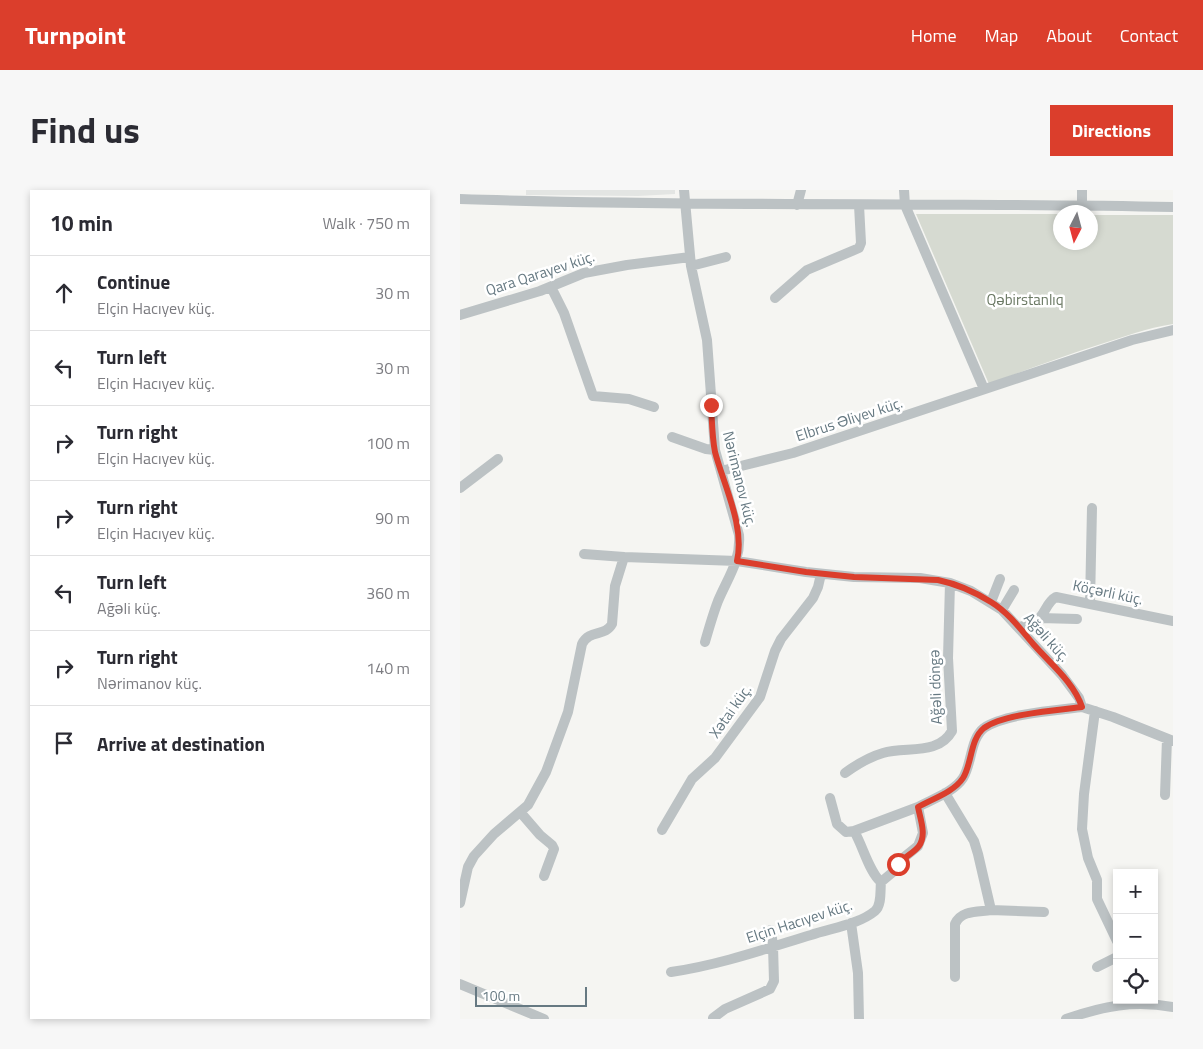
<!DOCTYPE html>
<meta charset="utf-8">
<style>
:root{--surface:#fff;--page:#f7f7f7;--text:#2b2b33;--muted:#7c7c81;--line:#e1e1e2;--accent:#db3e2c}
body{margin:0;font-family:"Titillium Web",sans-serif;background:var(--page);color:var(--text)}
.controls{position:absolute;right:15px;bottom:15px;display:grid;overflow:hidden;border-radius:0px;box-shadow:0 2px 8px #0003}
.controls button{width:45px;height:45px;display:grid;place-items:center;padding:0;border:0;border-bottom:1px solid var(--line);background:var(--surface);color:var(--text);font:25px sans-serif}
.compass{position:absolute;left:593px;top:15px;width:45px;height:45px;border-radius:50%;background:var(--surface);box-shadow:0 2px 8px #0003;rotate:186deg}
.scale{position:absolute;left:15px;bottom:12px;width:112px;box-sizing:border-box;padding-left:5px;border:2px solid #667982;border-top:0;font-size:14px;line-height:18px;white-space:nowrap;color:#667982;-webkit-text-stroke:4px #fff;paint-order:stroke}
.stop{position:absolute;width:15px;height:15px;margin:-11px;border:4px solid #db3e2c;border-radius:50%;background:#fff}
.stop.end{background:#db3e2c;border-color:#fff;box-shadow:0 1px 5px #0008}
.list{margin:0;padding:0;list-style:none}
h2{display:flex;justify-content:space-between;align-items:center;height:65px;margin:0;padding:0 20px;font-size:21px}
h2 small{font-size:16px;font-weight:400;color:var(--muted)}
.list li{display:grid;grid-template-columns:32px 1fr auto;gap:15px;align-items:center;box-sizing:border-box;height:75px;padding:0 20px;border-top:1px solid var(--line)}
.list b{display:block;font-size:19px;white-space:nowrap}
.list p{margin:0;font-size:16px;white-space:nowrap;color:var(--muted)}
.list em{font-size:16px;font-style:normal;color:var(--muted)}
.icon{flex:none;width:28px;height:28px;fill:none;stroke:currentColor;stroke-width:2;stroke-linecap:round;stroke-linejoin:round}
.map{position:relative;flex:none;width:713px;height:829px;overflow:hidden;border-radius:0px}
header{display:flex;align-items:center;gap:30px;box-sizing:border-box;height:70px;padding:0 25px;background:var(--accent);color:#fff}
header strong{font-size:24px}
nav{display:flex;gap:28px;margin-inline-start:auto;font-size:18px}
.intro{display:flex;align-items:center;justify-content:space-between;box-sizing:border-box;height:120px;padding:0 30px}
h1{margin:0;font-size:35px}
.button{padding:12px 22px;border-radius:0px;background:var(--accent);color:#fff;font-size:18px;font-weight:700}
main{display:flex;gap:30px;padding:0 30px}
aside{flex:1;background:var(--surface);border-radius:0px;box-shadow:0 2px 8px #0003}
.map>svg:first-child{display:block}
.built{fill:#e3e5e3}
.green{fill:#d6dad1}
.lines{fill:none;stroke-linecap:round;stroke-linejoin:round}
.minor{stroke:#bcc2c4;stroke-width:10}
.route{stroke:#db3e2c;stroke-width:6}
.labels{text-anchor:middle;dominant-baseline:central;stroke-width:5;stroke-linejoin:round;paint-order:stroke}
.street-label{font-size:15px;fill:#667982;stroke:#fff}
.park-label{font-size:15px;fill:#6b7964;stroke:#fff}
</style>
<header>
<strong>Turnpoint</strong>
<nav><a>Home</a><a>Map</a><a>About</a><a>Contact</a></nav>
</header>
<div class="intro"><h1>Find us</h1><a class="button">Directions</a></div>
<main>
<aside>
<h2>10 min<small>Walk · 750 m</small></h2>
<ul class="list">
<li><svg class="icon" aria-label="ahead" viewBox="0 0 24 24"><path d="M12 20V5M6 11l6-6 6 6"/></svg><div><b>Continue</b><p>Elçin Hacıyev küç.</p></div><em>30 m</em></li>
<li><svg class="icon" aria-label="left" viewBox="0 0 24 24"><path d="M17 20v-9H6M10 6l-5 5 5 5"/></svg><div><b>Turn left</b><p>Elçin Hacıyev küç.</p></div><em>30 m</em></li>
<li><svg class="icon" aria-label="right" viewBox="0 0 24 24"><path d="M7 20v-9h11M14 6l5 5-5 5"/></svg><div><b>Turn right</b><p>Elçin Hacıyev küç.</p></div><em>100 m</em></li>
<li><svg class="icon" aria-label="right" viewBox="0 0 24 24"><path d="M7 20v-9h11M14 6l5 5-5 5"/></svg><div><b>Turn right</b><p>Elçin Hacıyev küç.</p></div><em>90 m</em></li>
<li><svg class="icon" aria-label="left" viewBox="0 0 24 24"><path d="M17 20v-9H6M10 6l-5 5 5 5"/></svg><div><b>Turn left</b><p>Ağəli küç.</p></div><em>360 m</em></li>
<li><svg class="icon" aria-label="right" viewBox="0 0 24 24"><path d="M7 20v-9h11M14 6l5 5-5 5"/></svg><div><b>Turn right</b><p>Nərimanov küç.</p></div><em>140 m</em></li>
<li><svg class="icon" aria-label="arrive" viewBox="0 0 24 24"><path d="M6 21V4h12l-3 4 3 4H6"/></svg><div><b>Arrive at destination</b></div></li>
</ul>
</aside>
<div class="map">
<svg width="713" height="829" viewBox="0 0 713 829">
<rect width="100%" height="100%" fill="#f5f5f2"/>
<!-- built -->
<path class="built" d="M66,0H215V4L178,6L66,5Z"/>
<!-- green -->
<path class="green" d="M456,24H600V52H630L631,25H713V134C687,138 663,147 638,155C601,167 565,180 529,194Z"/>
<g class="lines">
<!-- minor -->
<path class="minor" d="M224,0L231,76L247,150L255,260L279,345C281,371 268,387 258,411C253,424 249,438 245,452
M444,0L445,15L524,199
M622,0V15
M0,9C238,17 475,12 713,17
M337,15L341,0
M231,76L266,67
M91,97L104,123L133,206L169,209L194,217
M315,108L347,80L399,58L401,53L399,15
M0,125L80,101L124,83L167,75L230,67
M212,247L246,259L255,260
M261,281L333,263L672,150L713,140
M0,298L38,269
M124,364L164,367
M531,412L540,389
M630,413L632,318
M542,420L554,400
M580,428L617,429
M558,437C563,436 570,435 575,432C585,426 586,412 596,407L713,431
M635,521L624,604L622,639L628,668L637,690V709L657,751
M385,583C396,575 409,567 423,563C446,556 478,566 492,541L488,468L490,393
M485,603L514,651L518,664L531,720C518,722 501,720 495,734V787
M705,605L707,549
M370,608L377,634L386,642L394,641L458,617
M61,623L80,645L92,655L94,659L84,686
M202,640L232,589L255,568L300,507L315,461L321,449L353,408L358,397L361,384
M394,641C403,656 409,682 421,692
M0,713L8,677L14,666L34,644L68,615L86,582L108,522L122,454C130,439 145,447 152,434L155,396L164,367L277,371L346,382L394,387L460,388L490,393L511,401L542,420L602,485L619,508L622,517L653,527L713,551
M531,720L584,722
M391,733L398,783L399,829
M637,777L657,767
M211,782C259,775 305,759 351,745C371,738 398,735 415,721C422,715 420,700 421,692L433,682L442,669L458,656L463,643L458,617C472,609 494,602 503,588C512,574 510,549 524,538C543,524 598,520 622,517
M0,794L84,829
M253,828L265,819L310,799L314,791L313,756L311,740
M606,829C644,816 673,810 713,817"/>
</g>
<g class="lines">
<!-- route -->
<path class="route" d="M251,215C252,230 252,247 255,262C264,296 285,336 277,371L346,382L394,387L478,390C497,394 515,402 531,412C549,423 562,441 575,456C592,475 614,493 622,517C598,520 543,524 524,538C510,549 512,574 503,588C494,602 472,609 458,617C460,628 467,645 459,656C454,663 444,667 438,674"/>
</g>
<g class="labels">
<!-- street labels -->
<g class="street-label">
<text transform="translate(80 83) rotate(-18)">Qara Qarayev küç.</text>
<text transform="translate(389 229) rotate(-18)">Elbrus Əliyev küç.</text>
<text transform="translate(280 289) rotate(76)">Nərimanov küç.</text>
<text transform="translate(648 402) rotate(12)">Köçərli küç.</text>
<text transform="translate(587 447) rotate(48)">Ağəli küç.</text>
<text transform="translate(475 497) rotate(-92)">Ağəli döngə</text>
<text transform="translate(270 521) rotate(-55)">Xətai küç.</text>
<text transform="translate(339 731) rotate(-18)">Elçin Hacıyev küç.</text>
</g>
<!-- park labels -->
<g class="park-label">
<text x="565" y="109">Qəbirstanlıq</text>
</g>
</g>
</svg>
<div class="controls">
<button>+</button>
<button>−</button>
<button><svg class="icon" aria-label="locate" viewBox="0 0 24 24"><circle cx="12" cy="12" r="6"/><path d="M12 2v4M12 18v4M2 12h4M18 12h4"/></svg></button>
</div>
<svg class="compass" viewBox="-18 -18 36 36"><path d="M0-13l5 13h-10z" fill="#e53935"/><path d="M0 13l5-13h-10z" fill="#7c7c81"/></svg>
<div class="scale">100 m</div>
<div class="stop" style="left:438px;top:674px"></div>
<div class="stop end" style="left:251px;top:215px"></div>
</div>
</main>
